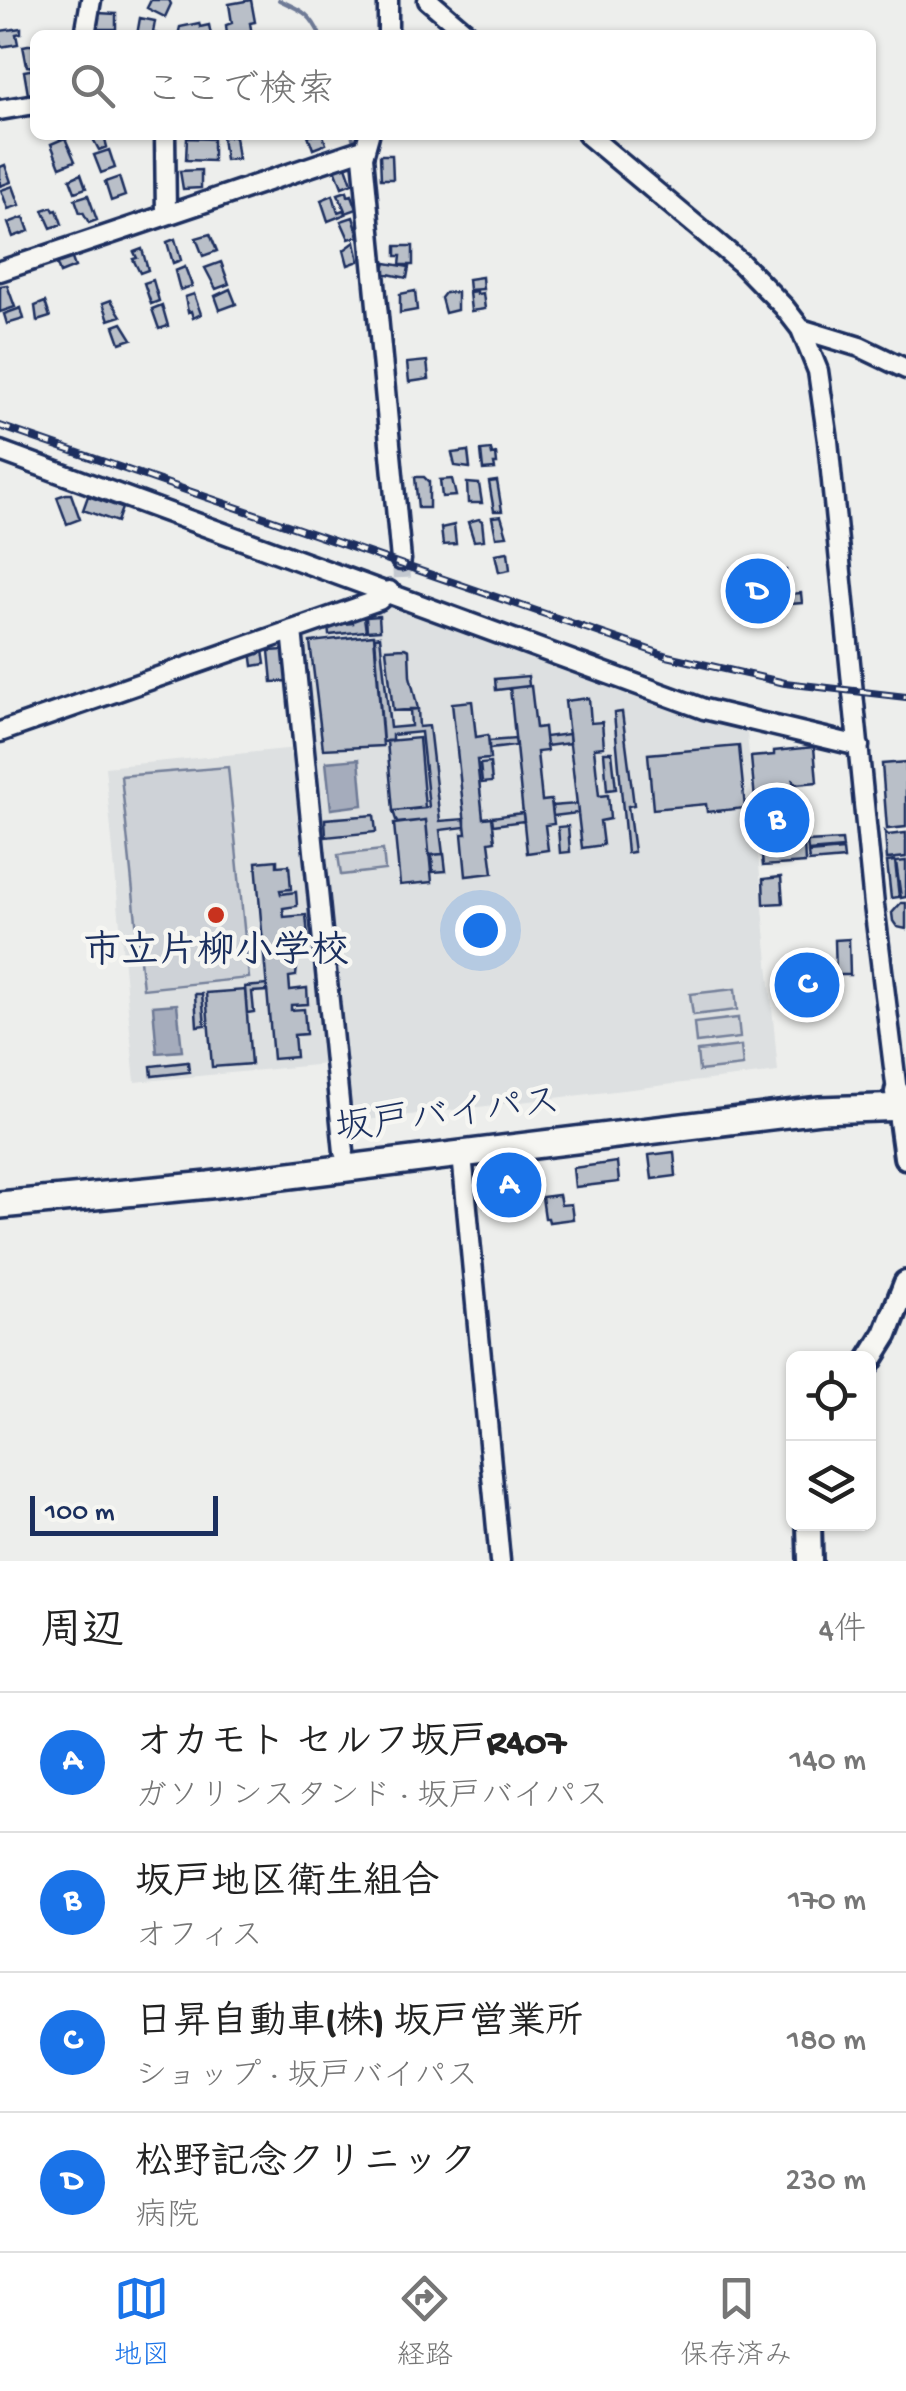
<!DOCTYPE html>
<html lang="ja">
<meta charset="utf-8">
<style>
:root{--surface:#fff;--page:#f6f6f6;--text:#222;--muted:#767676;--line:#e0e0e0;--accent:#1a73e8}
body{margin:0;font-family:"Gochi Hand","Klee One",sans-serif;background:var(--page);color:var(--text)}
.controls{position:absolute;right:30px;bottom:30px;display:grid;overflow:hidden;border-radius:15px;box-shadow:0 2px 8px #0004}
.controls button{width:90px;height:90px;display:grid;place-items:center;padding:0;border:0;border-bottom:2px solid var(--line);background:var(--surface);color:var(--text);font:50px sans-serif}
.scale{position:absolute;left:30px;bottom:25px;width:188px;box-sizing:border-box;padding-left:10px;border:5px solid #1b2f5e;border-top:0;font-size:28px;line-height:35px;white-space:nowrap;color:#1b2f5e;-webkit-text-stroke:8px #f6f6f2;paint-order:stroke}
.you{position:absolute;left:480px;top:930px;width:35px;height:35px;margin:-25px;border:8px solid #fff;border-radius:50%;background:#1a73e8;box-shadow:0 0 0 15px #1a73e833}
.badge{display:grid;place-items:center;width:65px;height:65px;border-radius:50%;background:var(--accent);color:#fff;font-size:32px;font-weight:700}
.pin{position:absolute;translate:-50% -50%;border:5px solid #fff;box-shadow:0 2px 10px #0006}
.list{margin:0;padding:0;list-style:none}
h2{display:flex;justify-content:space-between;align-items:center;height:130px;margin:0;padding:0 40px;font-size:42px}
h2 small{font-size:32px;font-weight:400;color:var(--muted)}
.list li{display:grid;grid-template-columns:65px 1fr auto;gap:30px;align-items:center;box-sizing:border-box;height:140px;padding:0 40px;border-top:2px solid var(--line)}
.list b{display:block;font-size:38px;white-space:nowrap}
.list p{margin:0;font-size:32px;white-space:nowrap;color:var(--muted)}
.list em{font-size:32px;font-style:normal;color:var(--muted)}
.icon{flex:none;width:55px;height:55px;fill:none;stroke:currentColor;stroke-width:2;stroke-linecap:round;stroke-linejoin:round}
.map{position:relative;flex:none;width:906px;height:1561px;overflow:hidden}
.search{position:absolute;background:var(--surface);box-shadow:0 2px 8px #0004;left:30px;right:30px;top:30px;height:110px;display:flex;align-items:center;gap:25px;box-sizing:border-box;padding:0 35px;border-radius:15px;color:var(--muted);font-size:38px}
.sheet{height:690px;background:var(--surface)}
nav{display:flex;justify-content:space-around;align-items:center;box-sizing:border-box;height:140px;border-top:2px solid var(--line);background:var(--surface);font-size:28px;color:var(--muted)}
nav a{display:grid;justify-items:center;gap:5px}
nav .on{color:var(--accent)}
.map>svg:first-child{display:block}
.built{fill:#dde0e1}
.green{fill:#ced2d7;stroke:#74809a;stroke-width:2.5}
.water{fill:#a5acbc;stroke:#6e7a96;stroke-width:2.5}
.lines{fill:none;stroke-linecap:round;stroke-linejoin:round}
.stream{stroke:#6e7a96;stroke-width:4}
.building{fill:#b9bfc8;stroke:#1b2f5e;stroke-width:2.5}
.minor-tunnel{stroke:#c3c8d0;stroke-width:18;stroke-dasharray:18 9;stroke-linecap:butt}
.minor-casing{stroke:#1b2f5e;stroke-width:25}
.major-casing{stroke:#1b2f5e;stroke-width:30}
.highway-casing{stroke:#1b2f5e;stroke-width:32}
.minor{stroke:#f6f6f2;stroke-width:18}
.major{stroke:#f6f6f2;stroke-width:22}
.highway{stroke:#f6f6f2;stroke-width:25}
.rail-casing{stroke:#1b2f5e;stroke-width:8}
.rail{stroke:#f6f6f2;stroke-width:4;stroke-dasharray:11;stroke-linecap:butt}
.poi-dot{fill:#c8321e;stroke:#f6f6f2;stroke-width:4}
.labels{text-anchor:middle;dominant-baseline:central;stroke-width:9;stroke-linejoin:round;paint-order:stroke}
.poi-label{font-size:38px;font-weight:bold;fill:#1b2f5e;stroke:#f6f6f2}
.street-label{font-size:38px;fill:#1b2f5e;stroke:#f6f6f2}
</style>
<div class="map">
<svg width="906" height="1561" viewBox="0 0 906 1561">
<rect width="100%" height="100%" fill="#edeeec"/>
<filter id="ink" filterUnits="userSpaceOnUse"><feTurbulence type="fractalNoise" baseFrequency=".01" numOctaves="2"/><feDisplacementMap in="SourceGraphic" scale="20" xChannelSelector="R" yChannelSelector="G"/><feConvolveMatrix kernelMatrix="1 2 1 2 8 2 1 2 1" color-interpolation-filters="sRGB"/></filter>
<g filter="url(#ink)">
<!-- built -->
<path class="built" d="M388,604L747,733L778,1072L341,1123L298,635Z
M297,748L326,1064L135,1082L105,767Z"/>
<!-- green -->
<path class="green" d="M228,767L249,978L143,989L121,776Z
M383,850L385,870L341,875L338,855Z
M735,989L737,1010L693,1015L690,994Z
M738,1018L740,1038L696,1043L694,1023Z
M741,1046L743,1066L699,1071L697,1051Z"/>
<!-- water -->
<path class="water" d="M359,759L363,805L331,809L326,762Z
M177,1004L182,1051L157,1053L153,1006Z"/>
<g class="lines">
<!-- stream -->
<path class="stream" d="M279,0C300,10 310,12 320,35
M352,135L355,145"/>
</g>
<!-- building -->
<path class="building" d="M151,0H169L171,4L165,17L147,8Z
M251,0L255,22L250,23L252,35H227L226,25L232,23L229,4Z
M98,13L116,14V29H97Z
M140,18L155,21L153,33L161,35H137Z
M199,23L200,27L209,25L211,35H178L180,27Z
M21,28V33L16,34L18,44L0,47V31Z
M28,45H35V67L27,66L23,46Z
M35,69V99L29,100L24,71Z
M91,135H104L107,147L99,150Z
M308,135H323L326,144L313,149Z
M235,136L238,159L225,160L222,137Z
M65,138L75,161L60,167L51,144Z
M187,138L213,139V161L186,160Z
M109,150L115,168L101,173L94,155Z
M380,155H392L393,179H381Z
M342,163L346,166L352,183L342,187L334,166Z
M5,165L11,182L0,186V167Z
M201,170V188L183,189L180,171Z
M81,174L86,188L75,192L70,179Z
M119,177L125,196L111,201L105,182Z
M13,186L20,205L8,209L1,190Z
M347,191L348,196L352,195L357,209L346,213L338,194Z
M88,195L97,220L89,223L83,212L80,213L75,199Z
M333,195L338,212L343,210L346,214L328,221L321,200Z
M52,207L54,211L57,210L62,224L51,228L43,210Z
M24,217L29,231L13,237L8,223Z
M353,217L359,236L349,239L341,221Z
M210,234L217,251L203,256L196,238Z
M175,239L181,260L173,263L167,242Z
M355,242L359,261L348,265L344,250Z
M396,246H413V265H400L401,256H396Z
M142,249L148,270L140,273L133,259L137,258L134,252Z
M71,256L75,267L60,273L56,262Z
M221,262L229,284L216,289L205,268Z
M386,263L409,267L407,278L383,273Z
M185,267L192,286L180,290L175,271Z
M482,277L483,289L469,290L468,279Z
M153,280L159,301L151,304L144,283Z
M7,285L15,307L0,312V286Z
M230,289L236,304L220,310L215,296Z
M415,291L417,310L400,313V294Z
M477,291V294L483,293L485,309L471,311L469,292Z
M457,292V310L445,313L441,298L445,293Z
M194,294L201,314L193,318L191,311L188,312L185,297Z
M111,300L121,316L109,320L103,303Z
M45,302L50,317L37,321L35,306Z
M162,305L168,326L159,329L152,309Z
M21,308L24,319L7,324L4,314Z
M122,323L132,339L120,343L114,326Z
M427,361L429,379L409,382L407,363Z
M491,450L492,455L496,454L497,464H494L495,469L483,470L481,451Z
M468,451L470,468L455,466L452,453Z
M415,477H424L429,482V508H418Z
M452,479L456,496L442,497L440,480Z
M497,481L502,511H494L489,482Z
M467,483L479,484L482,503H468Z
M66,494H71L80,519L67,524L57,497Z
M88,496L122,508L117,522L83,510Z
M501,516L507,536L496,537L492,517Z
M479,519L482,521L484,540L474,541L468,522Z
M454,525L456,544L443,545L441,528Z
M508,552L510,570L499,572L495,554Z
M786,570L787,584L775,585L777,608L737,609L734,575Z
M801,593L802,603L778,605L777,595Z
M379,616L380,630L367,631L366,617Z
M364,617L366,631L329,635L328,625L353,623V618Z
M374,635L383,746L323,749L310,642Z
M380,636L390,728L411,726L410,709H418L419,727L429,726L440,821L465,819V827L440,830L443,854L429,855L426,820L397,823L393,811L429,807L421,732L392,735V741L383,742L375,637Z
M405,648L409,650L410,676L418,709L393,711L386,649Z
M263,650L265,664L253,666L251,651Z
M284,650L288,681L272,682L269,651Z
M528,676L529,686L496,690L495,679Z
M531,686L536,728L544,727L546,746L547,751L537,752L542,801L551,800L554,824L545,825L548,850L527,853L510,688Z
M589,698L591,723L602,722L604,747L594,748L599,796L608,795L610,819L600,821L603,845L582,848L565,701Z
M472,701L476,737L488,735L490,759L477,760L483,818L492,817L495,841L489,842L493,873L466,876L462,834H466L452,703Z
M622,712L634,805L628,806L634,852L627,853L614,713Z
M569,734L570,743L546,746L545,737Z
M419,738L425,808L393,811L387,741Z
M515,739L516,746L489,749V741Z
M739,746L745,808L707,812L706,804L653,809L648,754Z
M814,747L817,782L796,784L793,781L797,830L758,833L751,757L774,755V751Z
M604,752H612L616,789L607,790Z
M906,762V827L887,829L882,764Z
M490,763L492,782L482,783L480,764Z
M577,804L578,813L553,816L552,806Z
M523,813L524,821L493,825L492,817Z
M374,815L376,832L326,837L325,819Z
M426,820L432,882L400,885L394,824Z
M568,826L570,852L560,853L558,827Z
M885,832L888,835L906,833V857L887,859Z
M842,840L843,848L808,851L807,842Z
M804,842L805,863L763,866L761,846Z
M843,850L844,859L809,862L808,853Z
M444,854L446,871L433,872L432,855Z
M277,860V866L289,865L291,889L280,890L281,894L296,892L297,906L283,908L284,917L306,915L309,947L285,949L286,956L298,955L296,976L289,977L290,990L307,988L308,1004L291,1005V1010L304,1009L306,1034L294,1035L296,1057L273,1059L256,862Z
M895,861L899,897L891,898L887,862Z
M906,861V897L901,898L896,862Z
M781,877L783,903L764,904L763,879Z
M901,903H906V929L897,927L893,921L892,913Z
M849,939L850,975H836L835,940Z
M267,985V991L252,992L254,1012L247,1013L245,987Z
M245,990L251,1064L212,1067L206,993Z
M195,994H202L205,1025L197,1026Z
M188,1062L189,1072L152,1076L151,1066Z
M674,1152L676,1176L652,1179L649,1155Z
M617,1162L619,1182L575,1187L573,1168Z
M528,1173L531,1201L485,1207L483,1190L493,1189L492,1178Z
M559,1195L561,1205L571,1204L573,1219L549,1222L548,1218H545L542,1197Z"/>
<g class="lines">
<!-- minor-tunnel -->
<path class="minor-tunnel" d="M401,560L402,580"/>
<!-- minor casing -->
<g class="minor-casing">
<path id="minor" d="M428,0L469,35
M85,35L91,0
M388,35V0
M0,110L35,104
M165,135L166,214
M369,135L363,157L401,560
M588,135L741,263L784,307L801,329L818,371L828,441L874,905L897,1092
M0,271L363,149
M801,329L860,347L906,369
M0,451L704,709L859,746
M292,630L344,1152
M0,732L379,600L389,591
M462,1154L500,1561"/>
</g>
<!-- major casing -->
<g class="major-casing">
<path id="major" d="M897,1092L906,1157
M868,1363L886,1334L906,1283
M809,1524L810,1561"/>
</g>
<!-- highway casing -->
<g class="highway-casing">
<path id="highway" d="M0,1205L209,1185L820,1110L906,1107"/>
</g>
<!-- minor -->
<use href="#minor" class="minor"/>
<!-- major -->
<use href="#major" class="major"/>
<!-- highway -->
<use href="#highway" class="highway"/>
<!-- rail casing -->
<g class="rail-casing">
<path id="rail" d="M0,426L667,656L785,683L906,697"/>
</g>
<!-- rail -->
<use href="#rail" class="rail"/>
</g>
</g>
<!-- markers -->
<circle class="poi-dot" cx="216" cy="915" r="10"/>
<g class="labels">
<!-- poi labels -->
<g class="poi-label">
<text x="216" y="954">市立片柳小学校</text>
</g>
<!-- street labels -->
<g class="street-label">
<text transform="translate(448 1118) rotate(-7)">坂戸バイパス</text>
</g>
</g>
</svg>
<div class="controls">
<button><svg class="icon" aria-label="locate" viewBox="0 0 24 24"><circle cx="12" cy="12" r="6"/><path d="M12 2v4M12 18v4M2 12h4M18 12h4"/></svg></button>
<button><svg class="icon" aria-label="layers" viewBox="0 0 24 24"><path d="M12 4l9 5-9 5-9-5zM3 14l9 5 9-5"/></svg></button>
</div>
<div class="scale">100 m</div>
<div class="you"></div>
<div class="pin badge" style="left:509px;top:1185px">A</div>
<div class="pin badge" style="left:777px;top:820px">B</div>
<div class="pin badge" style="left:807px;top:985px">C</div>
<div class="pin badge" style="left:758px;top:591px">D</div>
<div class="search"><svg class="icon" aria-label="search" viewBox="0 0 24 24"><circle cx="10" cy="10" r="6"/><path d="M15 15l6 6"/></svg>ここで検索</div>
</div>
<section class="sheet">
<h2>周辺<small>4件</small></h2>
<ul class="list">
<li><span class="badge">A</span><div><b>オカモト セルフ坂戸R407</b><p>ガソリンスタンド · 坂戸バイパス</p></div><em>140 m</em></li>
<li><span class="badge">B</span><div><b>坂戸地区衛生組合</b><p>オフィス</p></div><em>170 m</em></li>
<li><span class="badge">C</span><div><b>日昇自動車(株) 坂戸営業所</b><p>ショップ · 坂戸バイパス</p></div><em>180 m</em></li>
<li><span class="badge">D</span><div><b>松野記念クリニック</b><p>病院</p></div><em>230 m</em></li>
</ul>
</section>
<nav>
<a class="on"><svg class="icon" aria-label="map" viewBox="0 0 24 24"><path d="M3 6l6-2 6 2 6-2v14l-6 2-6-2-6 2zM9 4v14M15 6v14"/></svg>地図</a>
<a><svg class="icon" aria-label="directions" viewBox="0 0 24 24"><path d="M12 3l9 9-9 9-9-9zM9 14v-3h6M13 9l2 2-2 2"/></svg>経路</a>
<a><svg class="icon" aria-label="saved" viewBox="0 0 24 24"><path d="M7 4h10v16l-5-4-5 4z"/></svg>保存済み</a>
</nav>
